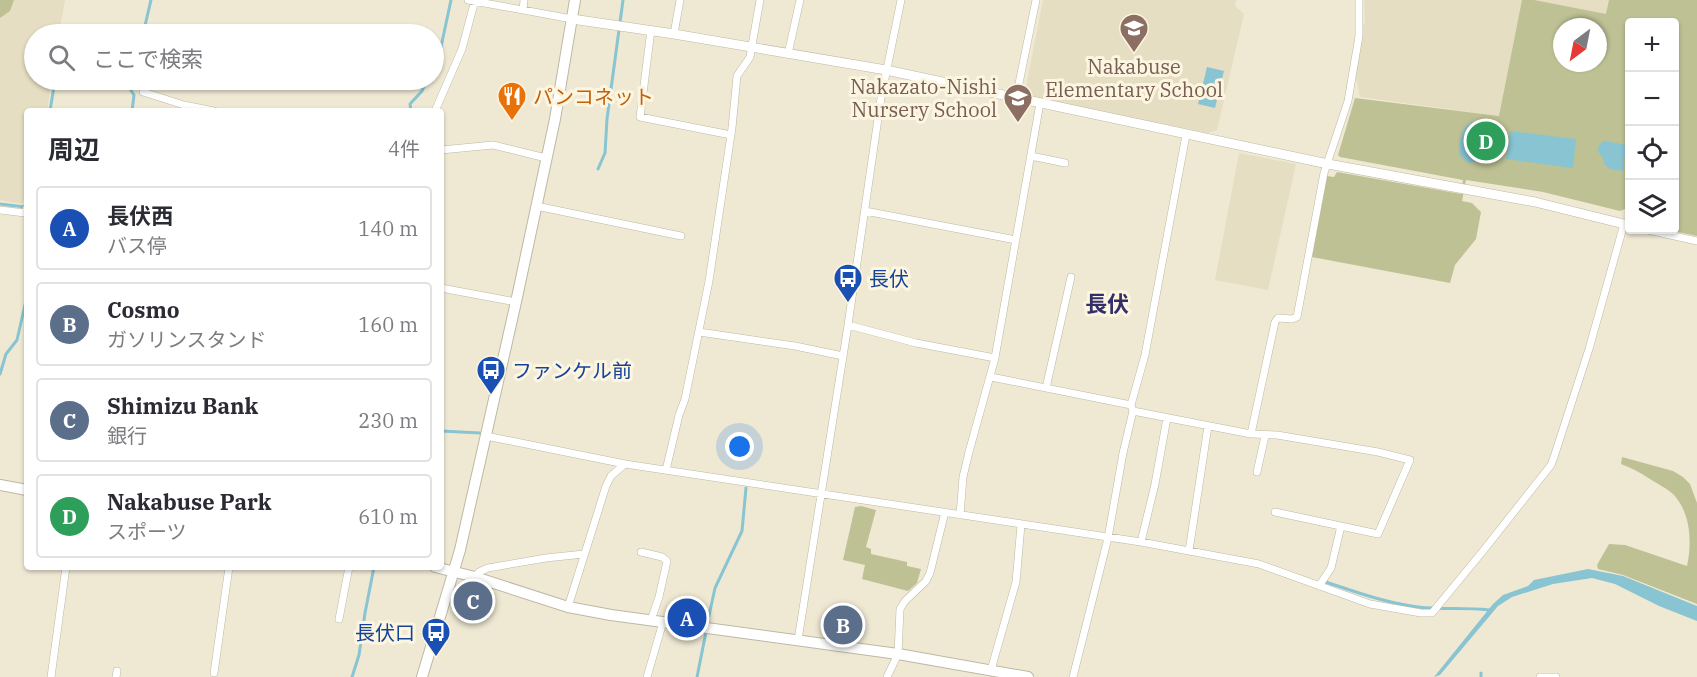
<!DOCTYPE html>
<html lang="ja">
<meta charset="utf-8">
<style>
:root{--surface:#fff;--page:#f2f2f3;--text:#2b2b33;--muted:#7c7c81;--line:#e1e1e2;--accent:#0b8043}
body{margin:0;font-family:"IBM Plex Serif","Noto Sans JP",serif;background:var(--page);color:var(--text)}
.controls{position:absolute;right:18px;top:18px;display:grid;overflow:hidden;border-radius:6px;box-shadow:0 2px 4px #0004}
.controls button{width:54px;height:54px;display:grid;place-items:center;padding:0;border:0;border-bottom:2px solid var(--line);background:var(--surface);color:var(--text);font:30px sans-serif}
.compass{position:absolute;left:1553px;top:18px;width:54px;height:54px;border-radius:50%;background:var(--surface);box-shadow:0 2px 4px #0004;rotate:212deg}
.you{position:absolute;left:740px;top:447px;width:21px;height:21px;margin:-15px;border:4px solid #fff;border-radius:50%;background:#1a73e8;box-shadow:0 0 0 9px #1a73e833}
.badge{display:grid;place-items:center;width:39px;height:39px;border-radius:50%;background:var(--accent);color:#fff;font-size:20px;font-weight:700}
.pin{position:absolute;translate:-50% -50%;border:3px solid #fff;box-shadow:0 2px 6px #0006}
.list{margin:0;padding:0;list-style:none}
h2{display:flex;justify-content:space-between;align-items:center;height:78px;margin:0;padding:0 24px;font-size:26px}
h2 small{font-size:20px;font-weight:400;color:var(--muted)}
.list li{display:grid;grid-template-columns:39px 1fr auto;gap:18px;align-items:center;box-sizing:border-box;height:84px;margin:0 12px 12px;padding:0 12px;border:2px solid var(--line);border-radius:6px}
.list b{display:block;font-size:22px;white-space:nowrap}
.list p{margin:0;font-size:20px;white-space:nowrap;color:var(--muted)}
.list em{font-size:20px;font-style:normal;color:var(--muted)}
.icon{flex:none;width:33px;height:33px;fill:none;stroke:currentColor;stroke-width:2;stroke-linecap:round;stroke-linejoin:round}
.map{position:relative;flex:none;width:1697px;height:677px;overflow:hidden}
.search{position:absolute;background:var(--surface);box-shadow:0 2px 4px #0004;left:24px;top:24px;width:420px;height:66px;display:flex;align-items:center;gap:15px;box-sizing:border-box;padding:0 21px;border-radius:33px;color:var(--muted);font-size:22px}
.panel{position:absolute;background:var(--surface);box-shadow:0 2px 4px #0004;left:24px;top:108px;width:420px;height:462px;border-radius:6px}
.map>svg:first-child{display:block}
.built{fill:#e6dec2;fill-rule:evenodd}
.green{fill:#bdc194;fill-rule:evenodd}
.water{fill:#88c4d1}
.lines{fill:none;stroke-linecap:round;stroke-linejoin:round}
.stream{stroke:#88c4d1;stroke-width:3}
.minor-casing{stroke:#bdb8a4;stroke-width:8}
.tertiary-casing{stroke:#bdb8a4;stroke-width:10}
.secondary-casing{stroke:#bdb8a4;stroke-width:12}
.minor{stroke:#fff;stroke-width:7}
.tertiary{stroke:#fff;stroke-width:9}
.secondary{stroke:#fff;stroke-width:10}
.labels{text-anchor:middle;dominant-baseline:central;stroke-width:6;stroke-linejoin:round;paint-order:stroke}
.education-label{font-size:20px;fill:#785e54;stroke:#fcf6e1}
.food-label{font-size:20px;fill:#c56008;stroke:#fcf6e1;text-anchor:start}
.transit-label{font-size:20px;fill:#164399;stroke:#fcf6e1;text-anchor:start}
.quarter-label{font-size:22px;font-weight:bold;fill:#332d68;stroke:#fcf6e1}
</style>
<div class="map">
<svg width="1697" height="677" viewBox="0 0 1697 677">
<rect width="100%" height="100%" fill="#efe9d4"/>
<!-- built -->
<path class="built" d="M0,0H65L59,34H34V80H52L47,111H27V196H25L22,204L0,200Z
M1043,0H1236L1235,6L1244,14L1217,130L1208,133L1027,96L1025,92Z
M1364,0H1609L1588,128L1360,97L1355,73L1362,42L1363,24L1365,23ZM1562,27H1598V63H1562Z
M1239,153L1296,164L1268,290L1215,280Z"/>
<!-- green -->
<path class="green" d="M0,0H14L10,11L0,18Z
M1522,0H1534L1606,14L1609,0H1697V236L1668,230H1674V22H1630L1629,210L1625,209L1620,211L1543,192L1466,180L1462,201L1472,203L1481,212L1476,239L1455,265L1450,283L1312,257L1327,176L1334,177L1337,172L1461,194L1463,180L1340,157L1338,155L1355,98L1499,116ZM1562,27H1598V63H1562Z
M1622,457L1673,471L1683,477L1690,484L1697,503V604L1623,575L1598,569L1597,565L1609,544L1625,545L1687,566C1692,543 1691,514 1674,495C1668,489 1658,484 1650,479C1641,473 1632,468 1621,464Z
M861,506L876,510L866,547L871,549V554L907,562V566L921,569L917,583L908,591L862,579L865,565L843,560L855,507Z"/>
<!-- water -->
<path class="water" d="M1207,67L1224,71L1215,108L1198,104Z
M1478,121L1489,128C1495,139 1492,142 1485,151C1479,158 1480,162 1469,163L1460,156C1459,141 1460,123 1478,121Z
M1510,131L1576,139L1573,168L1506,159Z
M1605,141L1626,145L1623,171L1610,169L1605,165L1603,158L1597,150L1601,143Z
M1588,569L1623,576L1697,606V621L1659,606L1615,584L1592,578L1553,584L1512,597L1498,606L1440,675L1434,677L1493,604L1503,595L1528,586L1534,580Z"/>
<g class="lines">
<!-- stream -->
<path class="stream" d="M143,34L151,0
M434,64L441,47L451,0
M124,80L134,95L132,111
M50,111L55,80
M411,111L410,104L422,91L427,80
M598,169L605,153L607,119L623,0
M0,204L25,207
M0,374L6,354L17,340L27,296
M441,431L480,433
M1326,582C1356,592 1386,603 1418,607C1441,610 1464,607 1489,610
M707,625L715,588L742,531L746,488
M1481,673V677
M352,677L359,655L365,613L374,567
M697,677L706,632"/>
<!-- minor casing -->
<g class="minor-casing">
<path id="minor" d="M468,0L572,19
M523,10L524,0
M651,30L640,117L731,135
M674,34L680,0
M788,54L800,0
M143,92L184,105L214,111
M1016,98L1036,0
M435,111L462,49L475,0
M441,150L493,145L546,158
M1031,156L1065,163
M536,206L681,236
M0,210L25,213L27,207
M865,211L1016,240
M1648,230L1697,241
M441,288L516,302
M848,325L916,343L995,358
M699,332L795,346L843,356
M991,377L1131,405L1133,411L1123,453L1108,538L1073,677
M1046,388L1071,277
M1131,405L1145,355L1186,135
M1133,411L1251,434L1277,435L1378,452L1410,460L1378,534L1275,512
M1251,434L1275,322L1278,318L1292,319L1297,317L1324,173L1348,101L1359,36V0
M486,436L625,464L1141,542L1259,564L1370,604L1421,613H1432L1483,551L1551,465L1554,457L1589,349L1624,224L1630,225
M666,470L679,415L685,399L709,281L732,128L737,76L750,57L760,0
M1257,472L1265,436
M960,515L963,477L969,452L995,358L1040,103
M1141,542L1155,484L1167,418
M1189,551L1208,426
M641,552L662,557L667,561L659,597L651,620
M475,577L479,572L488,568L546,558L584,554
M1319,586L1331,568L1341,526
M568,607L606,486L611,476L625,464
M339,619L349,567
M798,640L848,325L881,98L901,0
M991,670L1016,582L1021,525
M214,673L229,567
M51,677L66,567
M116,677L117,671
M647,677L663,622
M887,677L898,654L900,609L905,601L926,581L930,573L945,512
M1540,677H1556"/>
</g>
<!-- tertiary casing -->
<g class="tertiary-casing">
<path id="tertiary" d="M572,19L674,34L886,70L1328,164L1535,202L1624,224"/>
</g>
<!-- secondary casing -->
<g class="secondary-casing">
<path id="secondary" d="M0,485L27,490
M435,567L475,577L568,607L611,615L898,654L1028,677
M422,677L460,550L516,302L555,119L575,0"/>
</g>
<!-- minor -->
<use href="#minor" class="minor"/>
<!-- tertiary -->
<use href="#tertiary" class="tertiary"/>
<!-- secondary -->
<use href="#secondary" class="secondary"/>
</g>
<!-- icons -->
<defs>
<g id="school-pin" transform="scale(1.5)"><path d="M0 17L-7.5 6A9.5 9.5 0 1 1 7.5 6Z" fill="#8d6e63" stroke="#fcf6e1"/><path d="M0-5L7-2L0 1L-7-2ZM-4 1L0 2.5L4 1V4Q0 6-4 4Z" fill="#fff"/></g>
<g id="restaurant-pin" transform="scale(1.5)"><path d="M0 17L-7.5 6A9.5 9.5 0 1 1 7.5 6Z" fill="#e8710a" stroke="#fcf6e1"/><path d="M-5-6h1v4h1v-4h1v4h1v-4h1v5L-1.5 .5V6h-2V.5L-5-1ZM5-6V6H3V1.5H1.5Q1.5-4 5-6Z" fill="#fff"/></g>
<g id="bus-pin" transform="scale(1.5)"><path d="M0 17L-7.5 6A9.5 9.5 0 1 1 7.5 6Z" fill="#1a4fb4" stroke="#fcf6e1"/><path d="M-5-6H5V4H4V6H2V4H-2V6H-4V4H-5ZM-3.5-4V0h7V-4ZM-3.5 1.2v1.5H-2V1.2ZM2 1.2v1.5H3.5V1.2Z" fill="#fff"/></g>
</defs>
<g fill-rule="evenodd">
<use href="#school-pin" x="1134" y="28"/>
<use href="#restaurant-pin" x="512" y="96"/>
<use href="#school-pin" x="1018" y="98"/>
<use href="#bus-pin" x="848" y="278"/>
<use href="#bus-pin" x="491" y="370"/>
<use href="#bus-pin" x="436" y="632"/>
</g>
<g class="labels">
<!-- education labels -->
<g class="education-label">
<text x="1134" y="66">Nakabuse<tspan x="1134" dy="23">Elementary School</tspan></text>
<text x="997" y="86" text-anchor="end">Nakazato-Nishi<tspan x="997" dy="23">Nursery School</tspan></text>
</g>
<!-- food labels -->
<g class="food-label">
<text x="533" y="96">パンコネット</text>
</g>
<!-- transit labels -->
<g class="transit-label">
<text x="869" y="278">長伏</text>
<text x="512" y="370">ファンケル前</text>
<text x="415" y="632" text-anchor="end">長伏口</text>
</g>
<!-- quarter labels -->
<g class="quarter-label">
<text x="1107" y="303">長伏</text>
</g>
</g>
</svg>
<div class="controls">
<button>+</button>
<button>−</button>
<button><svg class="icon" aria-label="locate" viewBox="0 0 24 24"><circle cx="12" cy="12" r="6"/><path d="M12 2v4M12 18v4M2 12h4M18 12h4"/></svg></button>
<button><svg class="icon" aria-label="layers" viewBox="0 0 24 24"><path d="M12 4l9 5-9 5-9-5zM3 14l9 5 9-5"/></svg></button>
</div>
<svg class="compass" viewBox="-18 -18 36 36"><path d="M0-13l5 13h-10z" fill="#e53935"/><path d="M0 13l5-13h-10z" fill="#7c7c81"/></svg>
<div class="you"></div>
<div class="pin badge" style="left:687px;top:618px;background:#1a4fb4">A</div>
<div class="pin badge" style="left:843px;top:625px;background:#5c6f8a">B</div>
<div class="pin badge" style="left:473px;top:601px;background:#5c6f8a">C</div>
<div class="pin badge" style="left:1486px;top:141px;background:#2e9e5b">D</div>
<div class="search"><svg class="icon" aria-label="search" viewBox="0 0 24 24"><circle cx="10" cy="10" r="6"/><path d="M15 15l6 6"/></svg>ここで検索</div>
<section class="panel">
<h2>周辺<small>4件</small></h2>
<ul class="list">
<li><span class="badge" style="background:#1a4fb4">A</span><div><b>長伏西</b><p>バス停</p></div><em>140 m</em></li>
<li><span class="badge" style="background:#5c6f8a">B</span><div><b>Cosmo</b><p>ガソリンスタンド</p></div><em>160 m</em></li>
<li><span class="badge" style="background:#5c6f8a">C</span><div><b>Shimizu Bank</b><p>銀行</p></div><em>230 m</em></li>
<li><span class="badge" style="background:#2e9e5b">D</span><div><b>Nakabuse Park</b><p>スポーツ</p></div><em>610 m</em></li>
</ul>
</section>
</div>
